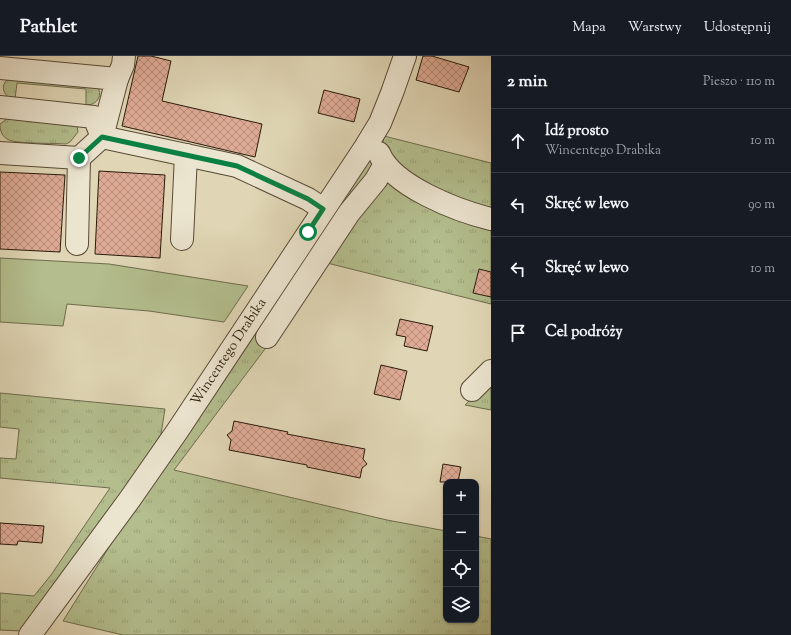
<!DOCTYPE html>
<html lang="pl">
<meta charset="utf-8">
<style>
:root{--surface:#171b24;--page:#242831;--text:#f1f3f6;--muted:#9ea1a6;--line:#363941}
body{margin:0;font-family:"Sorts Mill Goudy",serif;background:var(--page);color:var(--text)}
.controls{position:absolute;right:12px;bottom:12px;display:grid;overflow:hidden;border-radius:8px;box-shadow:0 1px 3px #0004}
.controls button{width:36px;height:36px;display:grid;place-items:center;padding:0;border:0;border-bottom:1px solid var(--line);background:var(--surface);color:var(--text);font:20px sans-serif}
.stop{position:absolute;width:12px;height:12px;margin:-9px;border:3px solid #0b8043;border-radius:50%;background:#fff}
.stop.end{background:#0b8043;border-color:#fff;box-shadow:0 1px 4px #0008}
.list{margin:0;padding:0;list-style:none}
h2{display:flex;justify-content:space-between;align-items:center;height:52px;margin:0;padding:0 16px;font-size:17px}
h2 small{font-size:13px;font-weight:400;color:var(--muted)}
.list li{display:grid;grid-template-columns:26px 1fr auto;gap:12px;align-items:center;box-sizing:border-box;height:64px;padding:0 16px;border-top:1px solid var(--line)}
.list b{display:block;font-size:15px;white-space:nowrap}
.list p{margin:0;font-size:13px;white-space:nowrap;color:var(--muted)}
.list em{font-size:13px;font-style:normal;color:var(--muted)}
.icon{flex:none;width:22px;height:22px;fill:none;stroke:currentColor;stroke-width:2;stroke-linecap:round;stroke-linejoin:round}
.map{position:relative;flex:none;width:491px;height:579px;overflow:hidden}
header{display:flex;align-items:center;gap:24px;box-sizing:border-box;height:56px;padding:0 20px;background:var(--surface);border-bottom:1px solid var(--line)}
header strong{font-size:19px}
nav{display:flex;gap:22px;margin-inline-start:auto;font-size:14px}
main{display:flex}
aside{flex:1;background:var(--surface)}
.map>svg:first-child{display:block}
.grass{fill:url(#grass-tufts);stroke:#6e6c4c}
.garden{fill:#b3bd8d;stroke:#6e6c4c}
.building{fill:url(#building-cross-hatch);stroke:#2a1b0a}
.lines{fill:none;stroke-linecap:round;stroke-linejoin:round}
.minor-casing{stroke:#584a35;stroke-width:24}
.minor{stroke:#ebe4cf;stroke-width:22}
.route{stroke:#0b8043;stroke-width:5}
.labels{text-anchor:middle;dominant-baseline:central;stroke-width:3;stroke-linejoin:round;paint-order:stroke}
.street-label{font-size:14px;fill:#2a1b0a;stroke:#ebe4cf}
</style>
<header>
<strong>Pathlet</strong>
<nav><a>Mapa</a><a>Warstwy</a><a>Udostępnij</a></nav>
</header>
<main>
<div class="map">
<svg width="491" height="579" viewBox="0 0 491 579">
<defs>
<pattern id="grass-tufts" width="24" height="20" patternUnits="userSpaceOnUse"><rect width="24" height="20" fill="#b3bd8d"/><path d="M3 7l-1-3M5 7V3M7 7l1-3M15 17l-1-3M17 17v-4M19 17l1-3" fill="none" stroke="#9aa278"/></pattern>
<pattern id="building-cross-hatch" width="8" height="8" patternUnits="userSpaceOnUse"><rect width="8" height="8" fill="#deaa95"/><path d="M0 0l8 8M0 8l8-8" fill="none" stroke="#b48a78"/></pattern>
</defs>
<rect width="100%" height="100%" fill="#e0d6b5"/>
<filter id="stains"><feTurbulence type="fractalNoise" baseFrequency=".005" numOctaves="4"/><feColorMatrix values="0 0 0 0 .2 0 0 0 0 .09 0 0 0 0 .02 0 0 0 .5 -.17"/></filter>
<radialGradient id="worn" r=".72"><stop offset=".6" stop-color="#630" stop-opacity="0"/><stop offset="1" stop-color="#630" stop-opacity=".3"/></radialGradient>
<!-- grass -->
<path class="grass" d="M10,21L97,29C103,39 98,49 86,49V33L17,27L15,43L8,41C1,34 2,27 10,21Z
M8,62L77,69L78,76L70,86L66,88C54,87 18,88 9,84C2,81 0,75 0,68Z
M384,80L491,107V159L434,138L386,99L383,87Z
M367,103L378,105L268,289L174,414L387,464L446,475V564H476V480L491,483V579H123L63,565L134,451Z
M385,121L491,167V248L327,207Z
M491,325V354L465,349Z
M0,337L165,353L161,378L117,447L22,575L0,574V537L34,540L51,519L110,432L0,422V402L16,403L19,373L0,371Z"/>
<!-- garden -->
<path class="garden" d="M0,202L109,208L248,230L224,266L149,255L67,248L63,270L0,266Z"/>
<!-- building -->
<path class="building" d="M138,0H151L171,5L162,45L262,68L255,101L122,70Z
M423,0H432L469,11L459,36L416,24Z
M324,34L360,43L354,66L318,57Z
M99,115L165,119L160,202L95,198Z
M0,116L65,119L60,196L0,193Z
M479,213L491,216V241L473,237Z
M400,263L433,270L427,295L404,290L406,281L396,279Z
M381,309L407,315L400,344L374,338Z
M234,365L288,376L287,378L365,393L363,403L367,408L362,412L360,422L307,411V409L229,394L231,384L227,379L232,375Z
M443,408L461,411L458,426H440Z
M0,467L44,470L42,487L18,485L17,489L0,488Z"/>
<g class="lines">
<!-- minor casing -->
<g class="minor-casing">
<g id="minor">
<path d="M0,12L117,23L102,81"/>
<path d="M117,23L123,9L124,0"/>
<path d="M0,51L94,61L102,81"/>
<path d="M0,97L79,102L102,81L237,110L308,143L323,153"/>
<path d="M379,97C392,130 458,155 491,163"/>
<path d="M182,183L186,99"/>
<path d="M77,188L79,102"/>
<path d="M267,281L349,157L376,124L385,108"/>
<path d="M472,334L491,315"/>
<path id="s1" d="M30,579L130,443L178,374L366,90L380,67L392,37L405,0"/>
</g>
</g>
<!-- minor -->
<use href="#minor" class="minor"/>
</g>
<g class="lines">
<!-- route -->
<path class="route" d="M79,102L102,81L237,110L308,143L323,153L308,176"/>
</g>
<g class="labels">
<!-- street labels -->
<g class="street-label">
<text stroke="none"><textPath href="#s1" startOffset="346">Wincentego Drabika</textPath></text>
</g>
</g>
<rect width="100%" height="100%" filter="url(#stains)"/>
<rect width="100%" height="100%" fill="url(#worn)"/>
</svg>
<div class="controls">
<button>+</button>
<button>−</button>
<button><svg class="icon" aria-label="locate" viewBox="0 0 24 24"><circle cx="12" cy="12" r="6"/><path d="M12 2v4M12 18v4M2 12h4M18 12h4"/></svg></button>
<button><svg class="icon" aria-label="layers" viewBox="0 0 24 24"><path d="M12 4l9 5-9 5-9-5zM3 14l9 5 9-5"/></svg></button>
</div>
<div class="stop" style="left:308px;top:176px"></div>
<div class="stop end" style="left:79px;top:102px"></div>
</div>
<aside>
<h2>2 min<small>Pieszo · 110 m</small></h2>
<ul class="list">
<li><svg class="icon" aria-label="ahead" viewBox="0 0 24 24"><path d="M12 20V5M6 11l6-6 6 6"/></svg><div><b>Idź prosto</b><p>Wincentego Drabika</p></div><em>10 m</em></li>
<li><svg class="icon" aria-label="left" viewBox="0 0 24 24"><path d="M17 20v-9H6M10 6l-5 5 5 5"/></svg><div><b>Skręć w lewo</b></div><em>90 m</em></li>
<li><svg class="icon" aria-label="left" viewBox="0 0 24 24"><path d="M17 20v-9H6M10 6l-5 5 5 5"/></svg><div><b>Skręć w lewo</b></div><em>10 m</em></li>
<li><svg class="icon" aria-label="arrive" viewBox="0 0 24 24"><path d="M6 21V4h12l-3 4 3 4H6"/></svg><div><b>Cel podróży</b></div></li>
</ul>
</aside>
</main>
